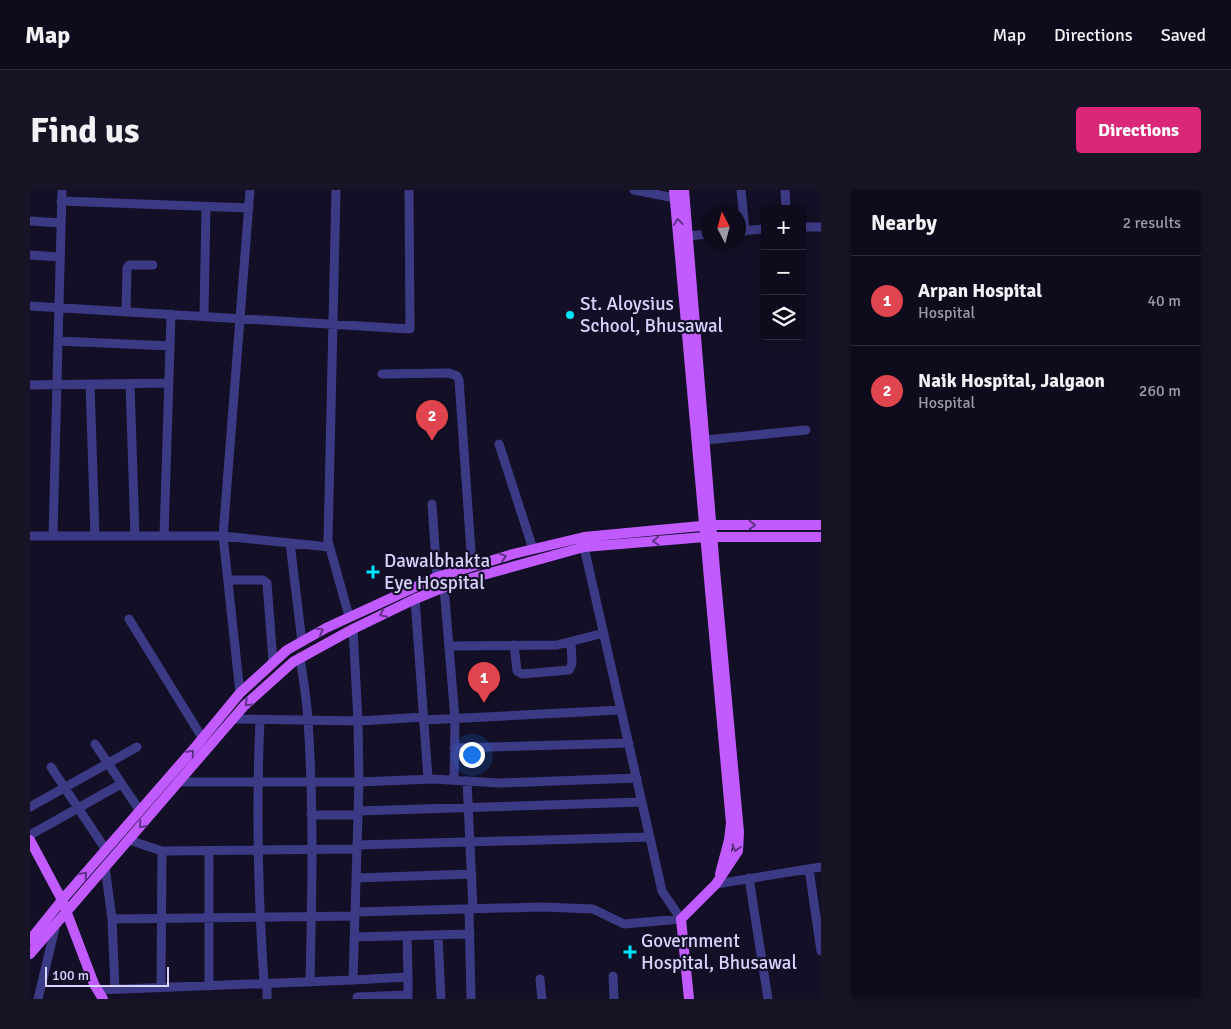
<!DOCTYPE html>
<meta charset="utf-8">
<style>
:root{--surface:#0e0b1c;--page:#171425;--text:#f1f3f6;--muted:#9b9ba3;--line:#2e2b3b;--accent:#db2777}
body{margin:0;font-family:Signika,sans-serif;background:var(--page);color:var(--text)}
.controls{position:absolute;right:15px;top:15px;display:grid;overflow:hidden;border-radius:5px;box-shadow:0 2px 12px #0003}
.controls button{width:45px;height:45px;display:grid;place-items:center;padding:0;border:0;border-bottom:1px solid var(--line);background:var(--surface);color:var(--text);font:25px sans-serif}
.compass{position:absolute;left:671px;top:15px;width:45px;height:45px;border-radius:50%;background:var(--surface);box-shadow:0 2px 12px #0003;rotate:354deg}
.scale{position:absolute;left:15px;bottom:12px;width:124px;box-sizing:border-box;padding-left:5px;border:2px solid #d9d4ff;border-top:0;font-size:14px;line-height:18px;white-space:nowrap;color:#d9d4ff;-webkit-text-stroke:4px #130f26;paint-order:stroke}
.you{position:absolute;left:441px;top:564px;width:18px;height:18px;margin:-12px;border:4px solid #fff;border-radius:50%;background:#1a73e8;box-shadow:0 0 0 8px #1a73e833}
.badge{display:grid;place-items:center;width:32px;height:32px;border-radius:50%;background:var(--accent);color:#fff;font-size:16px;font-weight:700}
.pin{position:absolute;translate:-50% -41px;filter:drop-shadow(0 1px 2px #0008)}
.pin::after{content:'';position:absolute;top:26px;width:18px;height:15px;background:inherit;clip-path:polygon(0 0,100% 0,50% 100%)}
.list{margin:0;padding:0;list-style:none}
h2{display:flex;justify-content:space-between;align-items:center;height:65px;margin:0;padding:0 20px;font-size:21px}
h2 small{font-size:16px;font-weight:400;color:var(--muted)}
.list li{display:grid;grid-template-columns:32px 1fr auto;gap:15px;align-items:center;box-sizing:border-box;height:90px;padding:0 20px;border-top:1px solid var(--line)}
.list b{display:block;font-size:19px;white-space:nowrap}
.list p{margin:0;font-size:16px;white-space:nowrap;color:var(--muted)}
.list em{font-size:16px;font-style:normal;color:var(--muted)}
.icon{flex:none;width:28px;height:28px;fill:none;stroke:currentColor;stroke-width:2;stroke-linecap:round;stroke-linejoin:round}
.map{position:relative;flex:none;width:791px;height:809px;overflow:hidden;border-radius:5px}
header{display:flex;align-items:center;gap:30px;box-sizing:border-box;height:70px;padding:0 25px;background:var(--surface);border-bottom:1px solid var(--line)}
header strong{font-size:24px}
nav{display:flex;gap:28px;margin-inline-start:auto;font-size:18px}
.intro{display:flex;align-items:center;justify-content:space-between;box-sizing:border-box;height:120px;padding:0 30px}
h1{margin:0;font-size:35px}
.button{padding:12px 22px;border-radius:5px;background:var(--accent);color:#fff;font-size:18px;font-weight:700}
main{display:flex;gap:30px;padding:0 30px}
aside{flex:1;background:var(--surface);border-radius:5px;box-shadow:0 2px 12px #0003}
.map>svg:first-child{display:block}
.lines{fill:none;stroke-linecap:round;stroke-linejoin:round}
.minor{stroke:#3d3a85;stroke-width:9}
.major{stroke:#c25bff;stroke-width:10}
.oneway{stroke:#623188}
.poi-dot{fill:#00e5ff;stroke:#130f26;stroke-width:2}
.labels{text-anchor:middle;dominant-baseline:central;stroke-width:4.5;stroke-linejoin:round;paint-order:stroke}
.poi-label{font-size:19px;fill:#d9d4ff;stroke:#130f26;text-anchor:start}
</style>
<header>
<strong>Map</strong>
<nav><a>Map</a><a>Directions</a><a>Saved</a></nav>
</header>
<div class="intro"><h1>Find us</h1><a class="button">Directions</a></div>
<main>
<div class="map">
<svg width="791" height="809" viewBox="0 0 791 809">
<rect width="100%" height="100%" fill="#130f26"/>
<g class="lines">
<!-- minor -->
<path class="minor" d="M306,0L298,351L319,426
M604,0L645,8
M711,0L715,41
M755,0L756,19
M31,11L219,18
M0,31L31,33
M772,37H791
M708,41L735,39
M658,46L678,44
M0,65L30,67
M0,116L380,139L379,0
M96,121L97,78L99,75H123
M174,125L176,17
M28,151L140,156
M352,184L419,183L427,186L429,190L442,376
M60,194L65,346
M100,194L105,346
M0,195L139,193
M675,250L776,240
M469,254L503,359
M402,314L407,387
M0,346H193L299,357
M23,346L32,0
M134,346L141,124
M260,353L272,452
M198,390H233L237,393L243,472
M414,397L425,529L424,590
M385,409L398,589
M99,429L173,549
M484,455L487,481L492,484L539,480L542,474L541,452
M419,456L527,455L574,443
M270,467C273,488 277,510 278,531C284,618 282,705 280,792
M210,503L193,346L220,0
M204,529L328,531L394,527
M230,530C226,618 228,705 234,793
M394,530L591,520
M65,554L110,621
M424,558L599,553
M21,577L76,660
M437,591L443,719
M149,592H329L403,589L469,593L607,588
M0,617L107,557
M328,621L612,612
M281,625H328
M0,645L91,594
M99,650L132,661L327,659
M327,655L620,647
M179,661V796
M75,677L82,729L85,799
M779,679L791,761
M326,688L442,684
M719,688L738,809
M686,694L791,677
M439,719L441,809
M325,722L512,717L563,719L594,734L651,729L632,701L554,357
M82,729L325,726
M408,745L411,809
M377,746L378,787
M324,747L440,744
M583,786L584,809
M510,789L512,809
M323,790L378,787V809
M131,797L132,661
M68,800L323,790L329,592L328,531L323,439
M327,807L378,805
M8,809L26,734
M237,809V793"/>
<!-- major -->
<path class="major" d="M644,0L701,633L699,650L690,684
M654,0L685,380L709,642L708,661L686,694L651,729L659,809
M0,650L32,710L64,794L73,809
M0,750L32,710L167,555L210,503L257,460L296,438L407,387L483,364L554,347L682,335H791
M0,764L214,516L263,472L323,439L385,409L424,393L554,357L675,347H791"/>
</g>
<!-- one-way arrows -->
<defs><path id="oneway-chevron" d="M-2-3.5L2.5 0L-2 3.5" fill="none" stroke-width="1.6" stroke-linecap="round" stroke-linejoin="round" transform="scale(1.25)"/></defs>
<g class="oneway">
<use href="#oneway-chevron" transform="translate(648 32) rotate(-96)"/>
<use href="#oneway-chevron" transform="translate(722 335)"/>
<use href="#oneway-chevron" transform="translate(626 351) rotate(176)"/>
<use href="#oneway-chevron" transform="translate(473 367) rotate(-17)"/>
<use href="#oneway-chevron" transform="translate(353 424) rotate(154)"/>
<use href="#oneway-chevron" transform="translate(290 441) rotate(-29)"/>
<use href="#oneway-chevron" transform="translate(218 513) rotate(136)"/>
<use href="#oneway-chevron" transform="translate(161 563) rotate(-49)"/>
<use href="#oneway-chevron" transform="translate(112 635) rotate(131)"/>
<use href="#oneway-chevron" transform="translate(706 658) rotate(105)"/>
<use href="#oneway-chevron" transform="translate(54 685) rotate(-49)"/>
</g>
<!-- markers -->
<g class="poi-dot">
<circle cx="540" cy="125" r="5"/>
<path d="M340.5 374.5h5v5h5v5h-5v5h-5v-5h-5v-5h5z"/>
<path d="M597.5 754.5h5v5h5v5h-5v5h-5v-5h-5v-5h5z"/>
</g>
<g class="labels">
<!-- poi labels -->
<g class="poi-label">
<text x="550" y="114">St. Aloysius<tspan x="550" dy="22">School, Bhusawal</tspan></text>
<text x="354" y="371">Dawalbhakta<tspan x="354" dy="22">Eye Hospital</tspan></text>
<text x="611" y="751">Government<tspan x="611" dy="22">Hospital, Bhusawal</tspan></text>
</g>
</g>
</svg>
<div class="controls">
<button>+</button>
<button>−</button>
<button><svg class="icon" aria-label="layers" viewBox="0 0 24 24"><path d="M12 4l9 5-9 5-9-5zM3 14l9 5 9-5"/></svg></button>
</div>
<svg class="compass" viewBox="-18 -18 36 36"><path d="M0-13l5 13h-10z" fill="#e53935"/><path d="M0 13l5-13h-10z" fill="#9b9ba3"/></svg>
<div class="scale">100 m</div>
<div class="you"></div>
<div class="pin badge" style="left:454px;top:513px;background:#e0444e">1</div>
<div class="pin badge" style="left:402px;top:251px;background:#e0444e">2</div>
</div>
<aside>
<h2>Nearby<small>2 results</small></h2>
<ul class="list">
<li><span class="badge" style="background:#e0444e">1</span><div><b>Arpan Hospital</b><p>Hospital</p></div><em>40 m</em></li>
<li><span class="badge" style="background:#e0444e">2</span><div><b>Naik Hospital, Jalgaon</b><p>Hospital</p></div><em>260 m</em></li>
</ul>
</aside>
</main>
